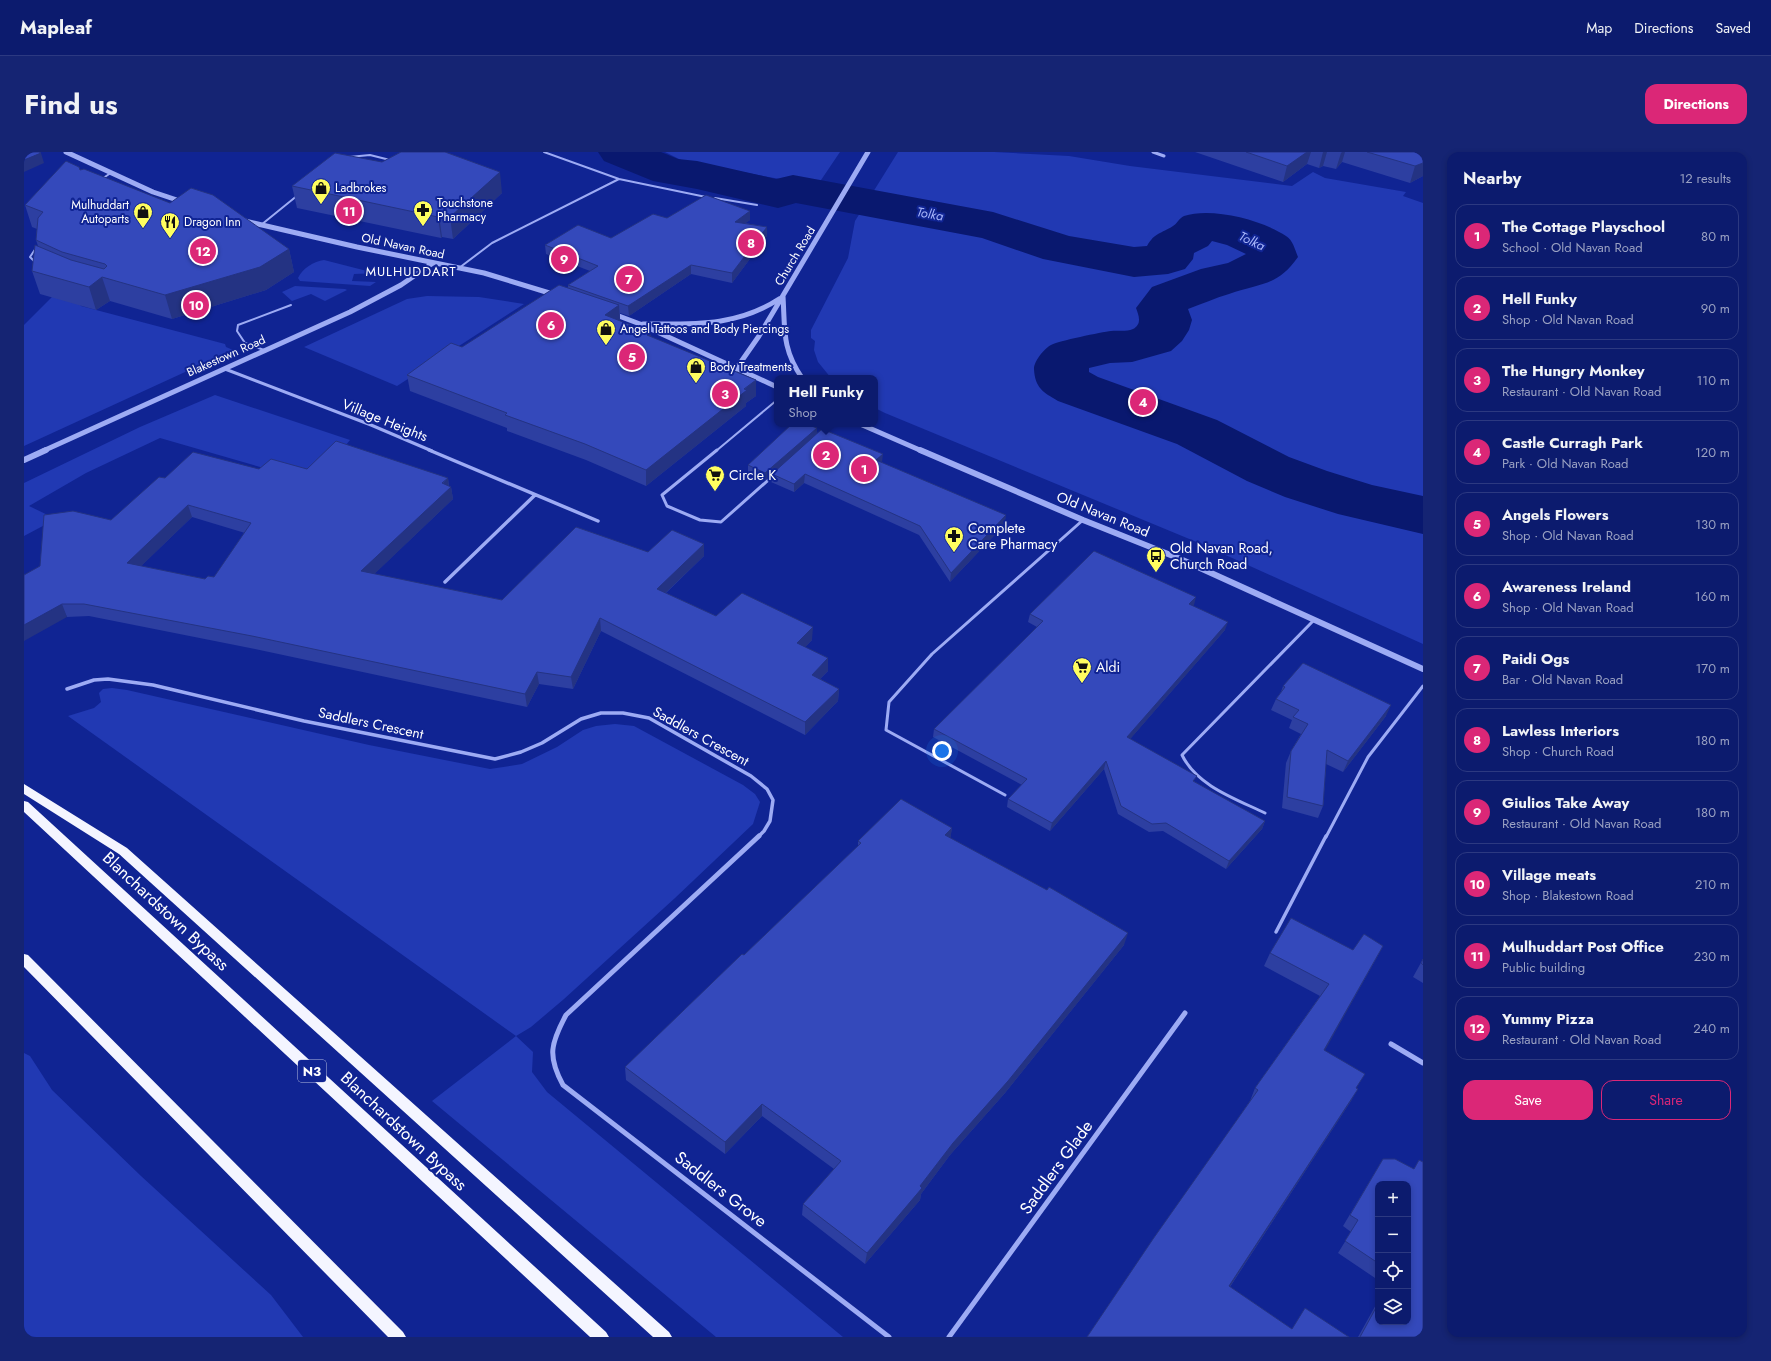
<!DOCTYPE html>
<meta charset="utf-8">
<style>
:root{--surface:#0c1b6e;--page:#152473;--text:#f1f3f6;--muted:#9aa1c2;--line:#2c3981;--accent:#db2777}
body{margin:0;font-family:Jost,sans-serif;background:var(--page);color:var(--text)}
.controls{position:absolute;right:12px;bottom:12px;display:grid;overflow:hidden;border-radius:8px;box-shadow:0 2px 6px #0003}
.controls button{width:36px;height:36px;display:grid;place-items:center;padding:0;border:0;border-bottom:1px solid var(--line);background:var(--surface);color:var(--text);font:20px sans-serif}
.you{position:absolute;left:918px;top:599px;width:14px;height:14px;margin:-10px;border:3px solid #fff;border-radius:50%;background:#1a73e8;box-shadow:0 0 0 6px #1a73e833}
.badge{display:grid;place-items:center;width:26px;height:26px;border-radius:50%;background:var(--accent);color:#fff;font-size:13px;font-weight:700}
.pin{position:absolute;translate:-50% -50%;border:2px solid #fff;box-shadow:0 1px 4px #0006}
.popup{position:absolute;left:750px;top:223px;width:104px;height:52px;box-sizing:border-box;display:grid;place-content:center;border-radius:8px;background:var(--surface);filter:drop-shadow(0 1px 3px #0005);font-size:13px;white-space:nowrap;color:var(--muted)}
.popup b{font-size:15px;color:var(--text)}
.popup::after{content:'';position:absolute;left:50%;top:100%;margin-left:-8px;border:8px solid transparent;border-top-color:var(--surface)}
.list{margin:0;padding:0;list-style:none}
h2{display:flex;justify-content:space-between;align-items:center;height:52px;margin:0;padding:0 16px;font-size:17px}
h2 small{font-size:13px;font-weight:400;color:var(--muted)}
.list li{display:grid;grid-template-columns:26px 1fr auto;gap:12px;align-items:center;box-sizing:border-box;height:64px;margin:0 8px 8px;padding:0 8px;border:1px solid var(--line);border-radius:12px}
.list b{display:block;font-size:15px;white-space:nowrap}
.list p{margin:0;font-size:13px;white-space:nowrap;color:var(--muted)}
.list em{font-size:13px;font-style:normal;color:var(--muted)}
.actions{display:flex;gap:8px;padding:12px 16px}
.actions a{flex:1;padding:9px 0;border:1px solid var(--accent);border-radius:12px;text-align:center;font-size:14px;color:var(--accent)}
.actions .main{background:var(--accent);color:#fff}
.icon{flex:none;width:22px;height:22px;fill:none;stroke:currentColor;stroke-width:2;stroke-linecap:round;stroke-linejoin:round}
.map{position:relative;flex:none;width:1399px;height:1185px;overflow:hidden;border-radius:12px}
header{display:flex;align-items:center;gap:24px;box-sizing:border-box;height:56px;padding:0 20px;background:var(--surface);border-bottom:1px solid var(--line)}
header strong{font-size:19px}
nav{display:flex;gap:22px;margin-inline-start:auto;font-size:14px}
.intro{display:flex;align-items:center;justify-content:space-between;box-sizing:border-box;height:96px;padding:0 24px}
h1{margin:0;font-size:28px}
.button{padding:10px 18px;border-radius:12px;background:var(--accent);color:#fff;font-size:14px;font-weight:700}
main{display:flex;gap:24px;padding:0 24px}
aside{flex:1;background:var(--surface);border-radius:12px;box-shadow:0 2px 6px #0003}
.map>svg:first-child{display:block}
.green{fill:#2139b3}
.lines{fill:none;stroke-linecap:round;stroke-linejoin:round}
.river{fill:#09186f;fill-rule:evenodd}
.service-far2{stroke:#9dabf4;stroke-width:2}
.service-far1{stroke:#9dabf4;stroke-width:3}
.service{stroke:#9dabf4;stroke-width:3.5}
.minor-far2{stroke:#9dabf4;stroke-width:3}
.minor-far1{stroke:#9dabf4;stroke-width:3.5}
.minor{stroke:#9dabf4;stroke-width:5}
.tertiary-far1{stroke:#9dabf4;stroke-width:5}
.tertiary{stroke:#9dabf4;stroke-width:6}
.trunk{fill:#f4f5ff;fill-rule:evenodd}
.wall{fill:#2d3fa1;fill-rule:evenodd}
.shaded-wall{fill:#243383}
.building{fill:#3449bb;stroke:#243383;fill-rule:evenodd}
.labels{text-anchor:middle;dominant-baseline:central;stroke-width:4;stroke-linejoin:round;paint-order:stroke}
.far-poi-label{font-size:12px;fill:#fff;stroke:#102493;text-anchor:start}
.far-street-label{font-size:12px;fill:#fff;stroke:#102493}
.far-water-label{font-size:13px;font-style:italic;fill:#a9b7fb;stroke:#102493}
.far-quarter-label{font-size:13px;letter-spacing:1px;fill:#fff;stroke:#102493}
.shield{fill:#102493;stroke:#b7bddf;stroke-width:1}
.shield-label{font-size:13px;font-weight:bold;fill:#fff}
.street-label{font-size:14px;fill:#fff;stroke:#102493}
.poi-label{font-size:14px;fill:#fff;stroke:#102493;text-anchor:start}
.near-street-label{font-size:17px;fill:#fff;stroke:#102493}
</style>
<header>
<strong>Mapleaf</strong>
<nav><a>Map</a><a>Directions</a><a>Saved</a></nav>
</header>
<div class="intro"><h1>Find us</h1><a class="button">Directions</a></div>
<main>
<div class="map">
<svg width="1399" height="1185" viewBox="0 0 1399 1185">
<rect width="100%" height="100%" fill="#102493"/>
<!-- green -->
<path class="green" d="M641,0H816L793,34L659,9Z
M874,0H970L1045,4L1106,14L1268,34L1289,20L1301,26L1382,40L1379,44L1399,51V492L1175,391L861,261L851,256V226H807L794,210L790,198L791,189L787,186V178L824,106L831,69Z
M300,108L343,119L351,116L355,121L330,122L328,129L352,130L346,134L276,129L274,126C278,117 290,109 300,108Z
M41,132L57,154L201,192L202,195L209,198L0,294V173Z
M271,134L321,137L323,138L301,149L287,142L268,149L258,140Z
M403,144L455,145L500,152L373,234L280,195L383,147Z
M191,243L326,288L316,300L292,323L250,319L136,286L62,321L5,354L32,367L0,384V331L116,275Z
M88,536L103,538L345,593L466,617L498,612L533,595L559,578L572,574L591,572L610,574L719,633L731,642L736,650L729,672L651,746L540,847L507,875L492,884L509,900L508,920L523,940L819,1185H692L408,949L492,884L44,564L70,556L77,550L75,541L79,537Z
M0,901L6,904L28,938L117,1024L247,1143L279,1185H0Z"/>
<g class="lines">
<!-- river -->
<path class="river" d="M574,0H637L654,7L673,9L752,27L769,23L969,60L1045,84L1110,95L1123,94C1131,80 1137,82 1149,74C1153,72 1155,66 1160,64C1188,55 1238,68 1262,84C1269,88 1271,98 1274,105C1253,135 1236,131 1205,142C1191,146 1178,152 1164,157L1168,168L1165,178L1158,189L1147,199L1108,210L1086,211L1065,216V220L1074,225L1193,268L1265,305L1303,319L1348,333L1399,344V382L1314,362L1261,345L1223,329L1153,292L1034,249C1019,240 1011,236 1010,217C1010,209 1020,197 1027,193C1034,189 1078,180 1087,179C1094,178 1102,180 1109,177C1118,172 1115,164 1112,156L1128,135L1177,117L1204,111L1222,102L1203,93L1188,89L1184,94L1170,101L1169,107L1161,117L1144,122L1110,125L1019,107L958,86L772,51L754,56L673,37L629,29L580,9Z"/>
<!-- service-far2 -->
<path class="service-far2" d="M325,5L346,3L366,8
M78,27L88,20
M595,27L682,45
M691,46L733,53
M237,73L274,43
M11,110L6,105L12,96
M435,116L468,91L595,27L520,0
M240,198L221,191L213,179L214,173L267,153
M799,280L809,272
M692,299L753,248"/>
<!-- service-far1 -->
<path class="service-far1" d="M693,298L638,343L643,354L676,368L697,370L750,323
M981,643L862,578L865,550L908,502L1059,368
M1241,661C1212,647 1173,634 1158,603L1290,468
M1302,685L1344,605L1399,534"/>
<!-- service -->
<path class="service" d="M1252,780L1302,684"/>
<!-- minor-far2 -->
<path class="minor-far2" d="M1129,0L1140,4
M201,217L347,273L408,299"/>
<!-- minor-far1 -->
<path class="minor-far1" d="M405,298L574,369
M421,430L511,343
M43,537L70,528L84,527L129,533L280,569L471,607L497,600L518,591L557,567L577,561H599L625,566L727,624L743,637L749,648L746,669L740,679L734,685"/>
<!-- minor -->
<path class="minor" d="M735,684L542,863C527,891 523,904 539,933L865,1185
M1367,892L1399,911
M925,1185L1161,861"/>
<!-- tertiary-far1 -->
<path class="tertiary-far1" d="M42,0L129,40L159,50
M221,69L333,95L460,121L532,143
M759,144C761,178 758,197 778,226
M587,161L616,172L753,235
M619,172C669,172 712,175 755,147
M712,217L735,184L844,0
M836,272L898,299
M19,299L326,160L377,133L409,111"/>
<!-- tertiary -->
<path class="tertiary" d="M896,298L1059,368L1154,406L1399,517
M0,308L22,298"/>
<!-- trunk -->
<path class="trunk" d="M0,632L103,696L645,1180L648,1185H629L95,702L0,642Z
M0,649L4,650L582,1180L585,1185H566L0,660Z
M0,802L4,803L379,1180L382,1185H364L0,815Z"/>
</g>
<!-- wall -->
<path class="wall" d="M1171,0H1399V24L1386,31L1318,10L1312,17L1299,14L1295,16L1283,12L1259,30Z
M56,18L146,51L265,97L270,120L242,138L148,167L86,149L72,158L16,142L8,119L14,94L12,88L13,77L8,75L1,53Z
M268,34L478,41L429,87L418,85L417,86L273,56Z
M726,59V68L721,71L743,75V84L708,131L667,122L605,164L596,161V169L627,181V185L732,228V244L722,251V254L622,334L562,308L483,279V276L386,239L383,223L438,195L544,136V133L566,119L522,102L521,93L587,86L643,66Z
M793,282L858,311L981,372L926,430L895,383L780,331L770,340L747,330V322L741,328L724,320V313Z
M235,317H283L424,326L425,334L427,335L429,347L350,422L478,448L624,400L680,392V404L642,441L692,464L788,488L781,495L804,519L796,527L815,537L814,549L781,583L577,479L549,537L515,532L503,555L231,497L65,464L43,465L16,414L87,368L141,326ZM168,365L221,381L190,425L181,427L117,414Z
M1170,453L1168,454L1201,478L1106,587L1171,630L1241,669L1238,677L1202,717L1139,679L1125,680L1094,662L1080,617L1026,679L983,655L984,647L998,633L909,585L910,577L1013,475L1004,470L1006,462Z
M1259,534L1362,564L1319,620L1302,612L1299,654L1294,666L1258,656L1262,611L1267,599L1277,582L1265,576L1268,568L1247,558L1252,547L1257,540Z
M928,676L926,686L1100,793L981,941L926,1003L897,1042L896,1048L841,1112L778,1063L779,1052L810,1017L738,964L701,1002L602,928L601,915L720,803L834,694V689Z
M1359,794L1352,807L1300,899L1333,936L1327,949L1206,1135L1268,1177L1325,1185H1063L1226,949L1231,936L1296,844L1240,814L1246,801L1329,798Z
M1399,807V831L1389,825Z
M1359,1007L1399,1185H1334L1354,1149V1170H1384L1354,1032V1128L1314,1101L1327,1080L1319,1074Z"/>
<!-- shaded-wall -->
<path class="shaded-wall" d="M1283,0H1287L1283,12L1259,30L1263,14Z
M1299,0H1303L1299,14L1295,16Z
M1318,0H1321L1318,10L1312,17L1317,1Z
M17,1L20,11L0,20V8Z
M1399,11V24L1386,31L1391,14Z
M476,20L478,41L429,87L426,65Z
M726,59V68L711,79V70Z
M415,63L418,85L417,86L414,65Z
M743,75V84L708,131V121Z
M265,97L270,120L242,138L148,167L141,143Z
M667,113V122L605,164L604,154Z
M78,125L86,149L72,158L65,135Z
M595,153L596,169L581,163Z
M627,181V196L623,183Z
M732,228V244L722,251V254L622,334V318Z
M793,276V283L741,328V321Z
M859,302L858,310L852,308Z
M781,322L780,331L770,340V332Z
M424,326L425,336L427,335L429,347L340,432L337,419Z
M164,353L168,365L107,424L103,411Z
M982,363L981,372L926,430L927,421Z
M680,392V404L633,449V437Z
M1172,445L1170,453L1162,461L1165,452Z
M38,452L43,465L0,489V473Z
M576,466L577,479L549,537L547,525Z
M1204,470L1201,478L1101,593L1103,585Z
M789,475L788,488L773,504V491Z
M804,506V519L787,536L788,523Z
M513,520L515,532L503,555L501,542Z
M815,537L814,549L781,583V570Z
M1367,553L1362,564L1319,620L1324,609Z
M1082,609L1080,617L1026,679L1028,671Z
M1241,669L1238,677L1202,717L1205,709Z
M928,676L926,689L921,683Z
M1104,781L1100,793L981,941L926,1003L897,1042L896,1048L841,1112L843,1101L896,1034L929,991Z
M1359,794L1352,807L1294,911L1300,898Z
M1334,937L1327,949L1199,1145L1205,1134Z
M738,952V964L701,1002V990Z"/>
<!-- building -->
<path class="building" d="M0,0H15L17,1L0,8Z
M377,0H421L476,20L426,65L415,63L414,65L268,34L311,1L358,10Z
M1222,0H1283L1263,14Z
M1343,0H1399V11L1391,14Z
M42,9L55,15L56,18L60,17L146,51L167,36L189,43L265,97L236,115L141,143L78,125L65,135L8,119L11,93L47,108L80,117L83,114L81,112L38,100L12,88L14,66L19,60L1,53Z
M682,43L726,59L711,70L743,75L708,121L667,113L604,154L544,133L574,114L521,93L554,73L587,86L629,62L643,66Z
M535,133L595,153L581,163L627,181L623,183L732,228L720,237L723,238L622,318L561,292L481,263L483,261L383,223L427,191L438,195Z
M768,272H782L793,276L741,321L724,313Z
M798,277L859,302L852,308L982,363L927,421L896,374L781,322L770,332L748,322Z
M312,289L424,326L418,331L427,335L337,419L478,448L552,375L624,400L648,378L680,392L633,437L692,464L718,441L789,475L773,491L804,506L788,523L815,537L781,570L576,466L547,525L513,520L501,542L228,484L60,452H38L0,473V423L16,414L20,363L49,359L87,368L135,325L141,326L169,300L235,317L247,307L283,317ZM164,353L227,371L190,425L184,424L181,427L103,411Z
M1070,399L1172,445L1165,452L1204,470L1103,585L1173,624L1169,629L1241,669L1205,709L1142,671L1128,672L1097,654L1082,609L1028,671L984,647L1003,627L910,577L1019,469L1006,462Z
M1279,511L1367,553L1324,609L1303,598L1299,654L1263,645L1267,599L1284,572L1269,565L1275,558L1252,547L1261,535L1259,534Z
M877,647L928,676L921,683L1023,738L1025,735L1104,781L984,929L929,991L896,1034L898,1036L843,1101L779,1052L817,1009L738,952L701,990L601,915L718,802L720,803L837,691L834,689Z
M1267,766L1329,798L1340,782L1359,794L1300,898L1341,922L1332,936L1334,937L1205,1134L1268,1177L1281,1156L1325,1185H1063L1129,1087L1234,938L1231,936L1305,832L1246,801Z
M1399,807V813L1397,811Z
M1359,1007H1371L1390,1017L1395,1008L1399,1010V1185H1336L1354,1152V1170H1384V1032H1354V1111L1321,1089L1334,1068L1326,1063Z"/>
<!-- icons -->
<defs>
<g id="shop-pin" transform="scale(1)"><path d="M0 17L-7.5 6A9.5 9.5 0 1 1 7.5 6Z" fill="#fffe5f" stroke="#102493"/><path d="M-5-2.5h2.3a2.7 3.5 0 0 1 5.4 0H5L5.5 6h-11ZM-1.5-2.5h3a1.5 2.3 0 0 0-3 0Z" fill="#111"/></g>
<g id="pharmacy-pin" transform="scale(1)"><path d="M0 17L-7.5 6A9.5 9.5 0 1 1 7.5 6Z" fill="#fffe5f" stroke="#102493"/><path d="M-2-6h4v4h4v4h-4v4h-4v-4h-4v-4h4Z" fill="#111"/></g>
<g id="restaurant-pin" transform="scale(1)"><path d="M0 17L-7.5 6A9.5 9.5 0 1 1 7.5 6Z" fill="#fffe5f" stroke="#102493"/><path d="M-5-6h1v4h1v-4h1v4h1v-4h1v5L-1.5 .5V6h-2V.5L-5-1ZM5-6V6H3V1.5H1.5Q1.5-4 5-6Z" fill="#111"/></g>
<g id="supermarket-pin" transform="scale(1)"><path d="M0 17L-7.5 6A9.5 9.5 0 1 1 7.5 6Z" fill="#fffe5f" stroke="#102493"/><path d="M-6-5.5h2.5l.6 2H6L4.5 2H-2.5L-4.4-4H-6ZM-1.5 3.2a1.3 1.3 0 1 0 .1 0ZM3 3.2a1.3 1.3 0 1 0 .1 0Z" fill="#111"/></g>
<g id="bus-pin" transform="scale(1)"><path d="M0 17L-7.5 6A9.5 9.5 0 1 1 7.5 6Z" fill="#fffe5f" stroke="#102493"/><path d="M-5-6H5V4H4V6H2V4H-2V6H-4V4H-5ZM-3.5-4V0h7V-4ZM-3.5 1.2v1.5H-2V1.2ZM2 1.2v1.5H3.5V1.2Z" fill="#111"/></g>
</defs>
<g fill-rule="evenodd">
<use href="#shop-pin" x="297" y="36"/>
<use href="#pharmacy-pin" x="399" y="58"/>
<use href="#shop-pin" x="119" y="60"/>
<use href="#restaurant-pin" x="146" y="70"/>
<use href="#shop-pin" x="582" y="177"/>
<use href="#shop-pin" x="672" y="215"/>
<use href="#supermarket-pin" x="691" y="323"/>
<use href="#pharmacy-pin" x="930" y="384"/>
<use href="#bus-pin" x="1132" y="404"/>
<use href="#supermarket-pin" x="1058" y="515"/>
</g>
<g class="labels">
<!-- far-poi labels -->
<g class="far-poi-label">
<text x="311" y="36">Ladbrokes</text>
<text x="413" y="51">Touchstone<tspan x="413" dy="14">Pharmacy</tspan></text>
<text x="105" y="53" text-anchor="end">Mulhuddart<tspan x="105" dy="14">Autoparts</tspan></text>
<text x="160" y="70">Dragon Inn</text>
<text x="596" y="177">Angel Tattoos and Body Piercings</text>
<text x="686" y="215">Body Treatments</text>
</g>
<!-- far-street labels -->
<g class="far-street-label">
<text transform="translate(379 94) rotate(12)">Old Navan Road</text>
<text transform="translate(771 104) rotate(-59)">Church Road</text>
<text transform="translate(202 204) rotate(-24)">Blakestown Road</text>
</g>
<!-- far-water labels -->
<g class="far-water-label">
<text transform="translate(906 62) rotate(10)">Tolka</text>
<text transform="translate(1228 89) rotate(25)">Tolka</text>
</g>
<!-- far-quarter labels -->
<g class="far-quarter-label">
<text x="387" y="119">MULHUDDART</text>
</g>
<!-- shield labels -->
<rect class="shield" x="274" y="908" width="28" height="22" rx="3"/>
<g class="shield-label">
<text x="288" y="919">N3</text>
</g>
<!-- street labels -->
<g class="street-label">
<text transform="translate(361 268) rotate(22)">Village Heights</text>
<text transform="translate(1079 362) rotate(22)">Old Navan Road</text>
<text transform="translate(347 571) rotate(12)">Saddlers Crescent</text>
<text transform="translate(677 584) rotate(29)">Saddlers Crescent</text>
</g>
<!-- poi labels -->
<g class="poi-label">
<text x="705" y="323">Circle K</text>
<text x="944" y="376">Complete<tspan x="944" dy="16">Care Pharmacy</tspan></text>
<text x="1146" y="396">Old Navan Road,<tspan x="1146" dy="16">Church Road</tspan></text>
<text x="1072" y="515">Aldi</text>
</g>
<!-- near-street labels -->
<g class="near-street-label">
<text transform="translate(142 759) rotate(43)">Blanchardstown Bypass</text>
<text transform="translate(380 979) rotate(43)">Blanchardstown Bypass</text>
<text transform="translate(1032 1015) rotate(-54)">Saddlers Glade</text>
<text transform="translate(697 1037) rotate(38)">Saddlers Grove</text>
</g>
</g>
</svg>
<div class="controls">
<button>+</button>
<button>−</button>
<button><svg class="icon" aria-label="locate" viewBox="0 0 24 24"><circle cx="12" cy="12" r="6"/><path d="M12 2v4M12 18v4M2 12h4M18 12h4"/></svg></button>
<button><svg class="icon" aria-label="layers" viewBox="0 0 24 24"><path d="M12 4l9 5-9 5-9-5zM3 14l9 5 9-5"/></svg></button>
</div>
<div class="you"></div>
<div class="pin badge" style="left:840px;top:317px">1</div>
<div class="pin badge" style="left:802px;top:303px">2</div>
<div class="popup"><b>Hell Funky</b>Shop</div>
<div class="pin badge" style="left:701px;top:242px">3</div>
<div class="pin badge" style="left:1119px;top:250px">4</div>
<div class="pin badge" style="left:608px;top:205px">5</div>
<div class="pin badge" style="left:527px;top:173px">6</div>
<div class="pin badge" style="left:605px;top:127px">7</div>
<div class="pin badge" style="left:727px;top:91px">8</div>
<div class="pin badge" style="left:540px;top:107px">9</div>
<div class="pin badge" style="left:172px;top:153px">10</div>
<div class="pin badge" style="left:325px;top:59px">11</div>
<div class="pin badge" style="left:179px;top:99px">12</div>
</div>
<aside>
<h2>Nearby<small>12 results</small></h2>
<ul class="list">
<li><span class="badge">1</span><div><b>The Cottage Playschool</b><p>School · Old Navan Road</p></div><em>80 m</em></li>
<li><span class="badge">2</span><div><b>Hell Funky</b><p>Shop · Old Navan Road</p></div><em>90 m</em></li>
<li><span class="badge">3</span><div><b>The Hungry Monkey</b><p>Restaurant · Old Navan Road</p></div><em>110 m</em></li>
<li><span class="badge">4</span><div><b>Castle Curragh Park</b><p>Park · Old Navan Road</p></div><em>120 m</em></li>
<li><span class="badge">5</span><div><b>Angels Flowers</b><p>Shop · Old Navan Road</p></div><em>130 m</em></li>
<li><span class="badge">6</span><div><b>Awareness Ireland</b><p>Shop · Old Navan Road</p></div><em>160 m</em></li>
<li><span class="badge">7</span><div><b>Paidi Ogs</b><p>Bar · Old Navan Road</p></div><em>170 m</em></li>
<li><span class="badge">8</span><div><b>Lawless Interiors</b><p>Shop · Church Road</p></div><em>180 m</em></li>
<li><span class="badge">9</span><div><b>Giulios Take Away</b><p>Restaurant · Old Navan Road</p></div><em>180 m</em></li>
<li><span class="badge">10</span><div><b>Village meats</b><p>Shop · Blakestown Road</p></div><em>210 m</em></li>
<li><span class="badge">11</span><div><b>Mulhuddart Post Office</b><p>Public building</p></div><em>230 m</em></li>
<li><span class="badge">12</span><div><b>Yummy Pizza</b><p>Restaurant · Old Navan Road</p></div><em>240 m</em></li>
</ul>
<div class="actions"><a class="main">Save</a><a>Share</a></div>
</aside>
</main>
